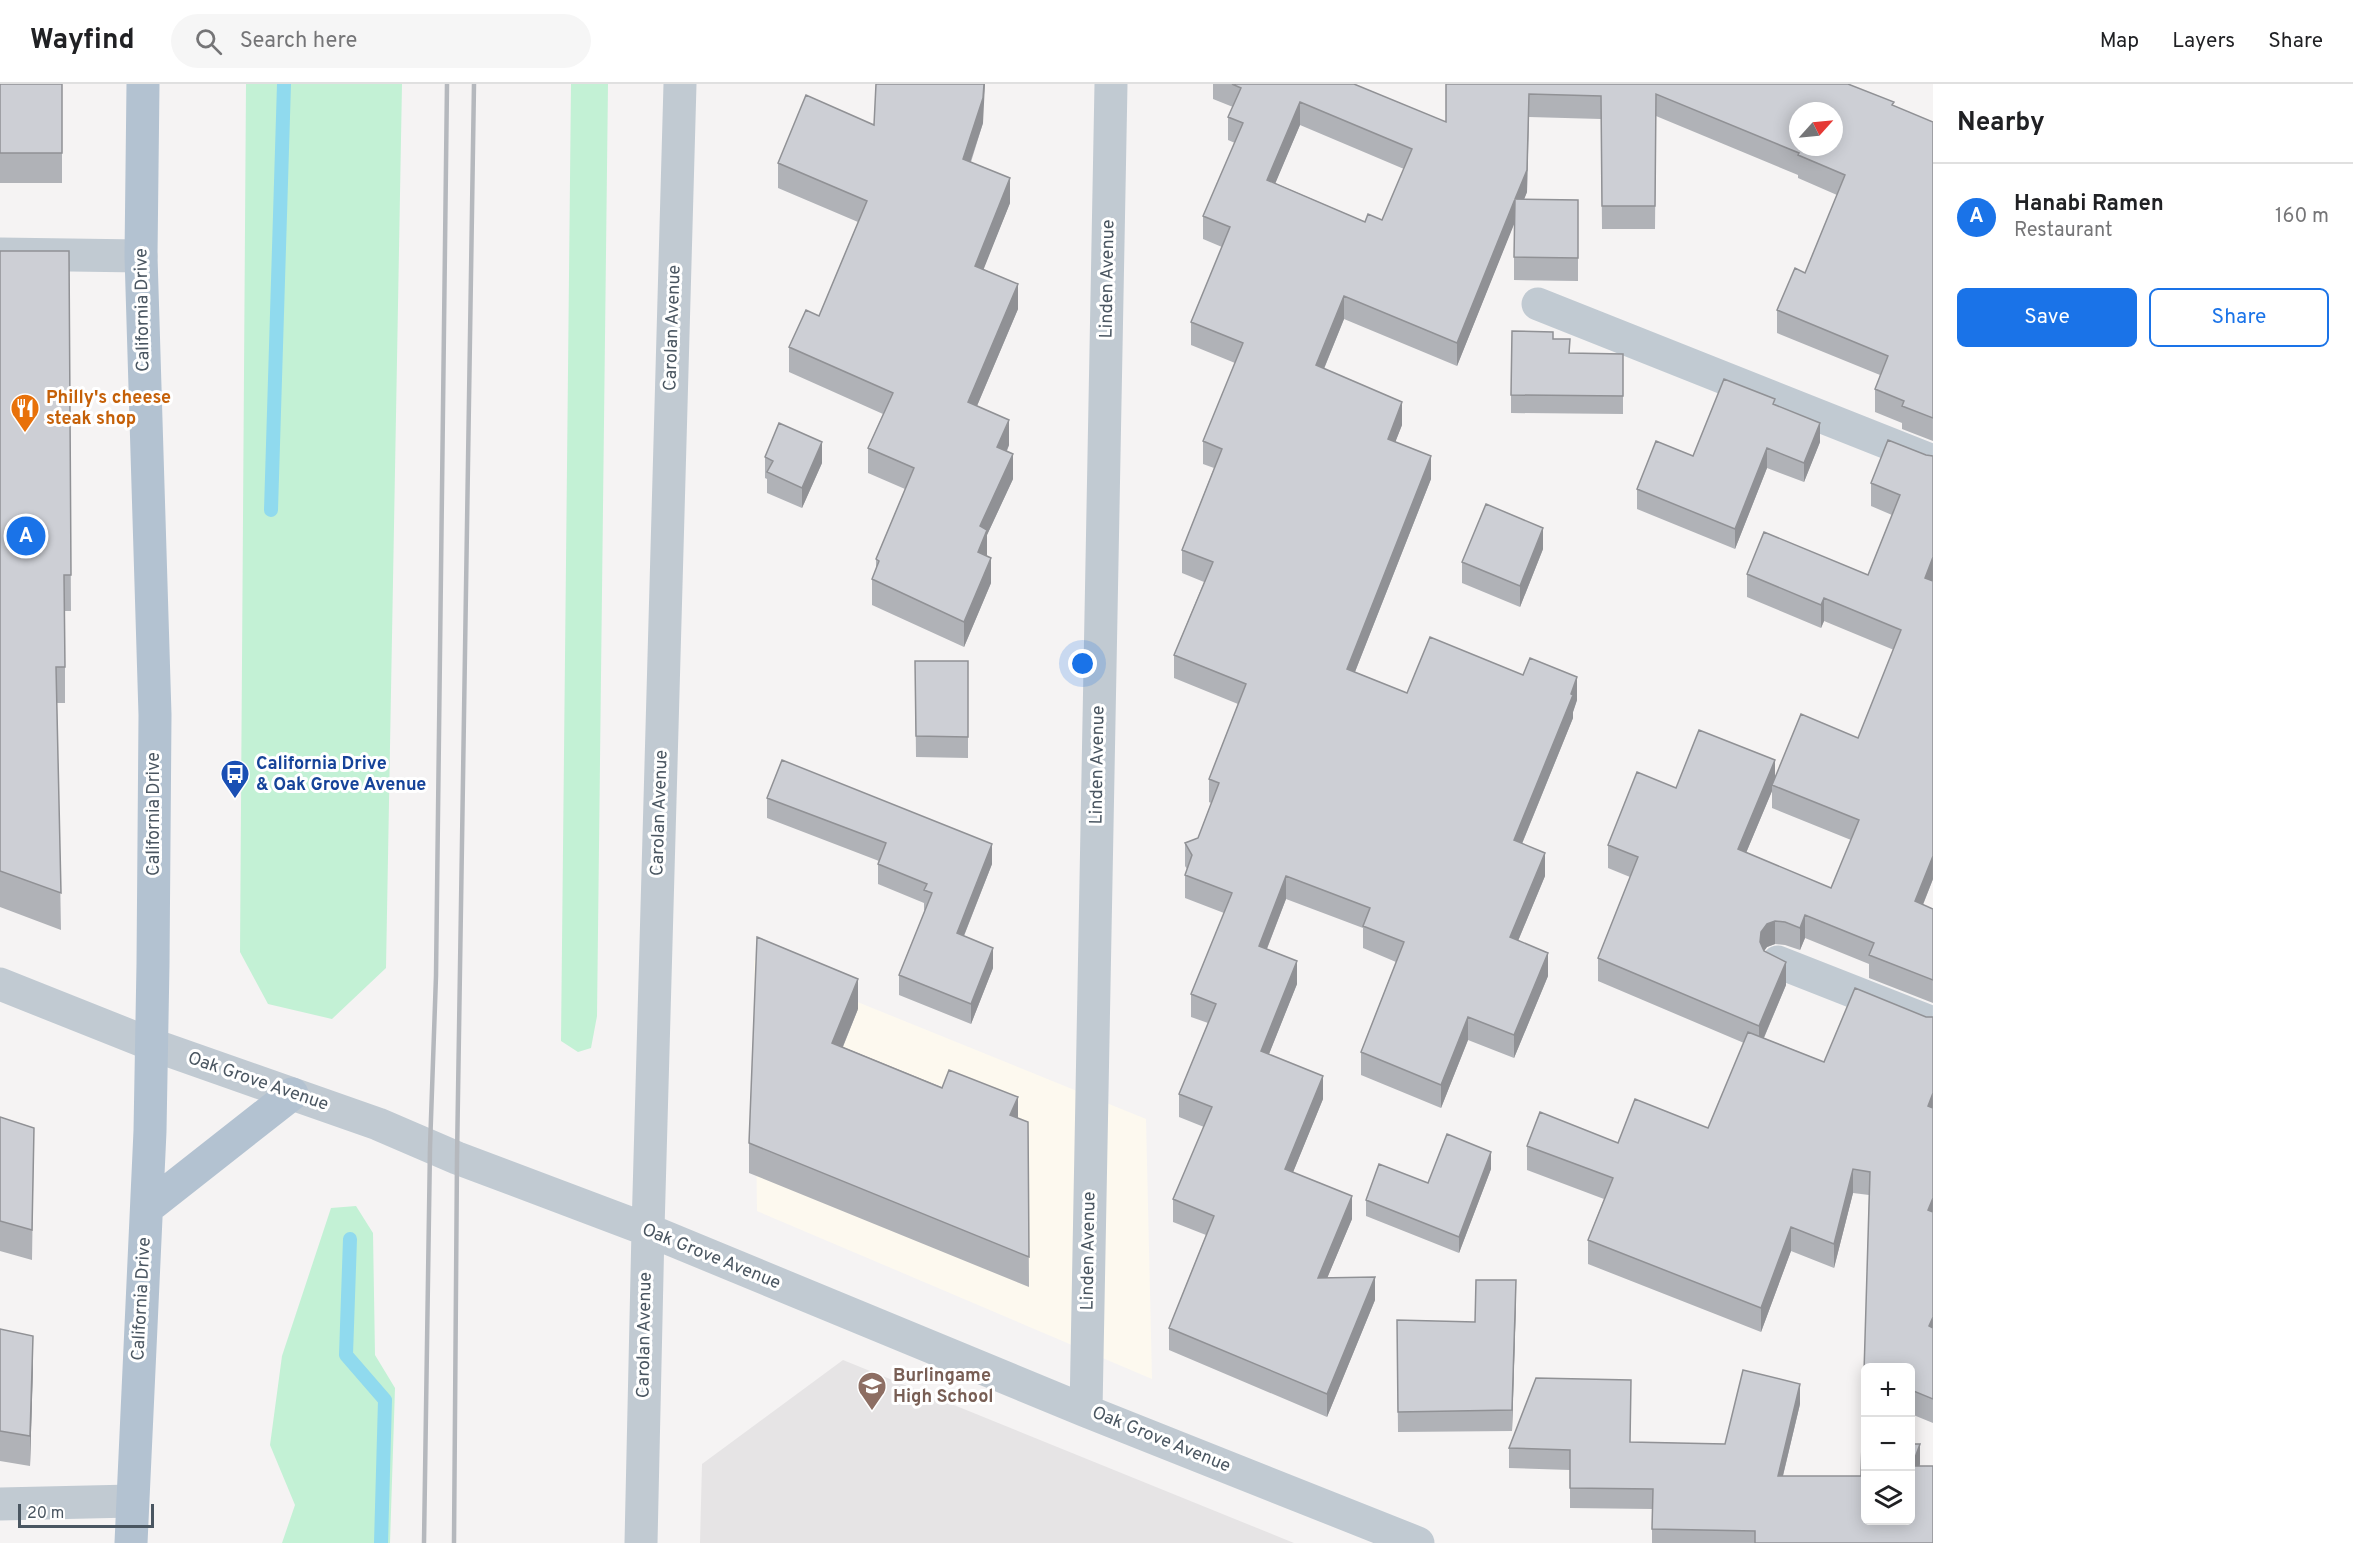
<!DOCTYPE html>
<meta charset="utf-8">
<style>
:root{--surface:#fff;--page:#f6f6f6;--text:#202124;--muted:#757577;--line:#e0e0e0;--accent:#1a73e8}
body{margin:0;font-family:Overpass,sans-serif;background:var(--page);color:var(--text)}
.controls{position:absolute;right:18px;bottom:18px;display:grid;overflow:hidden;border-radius:9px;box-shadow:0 3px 15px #0003}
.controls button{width:54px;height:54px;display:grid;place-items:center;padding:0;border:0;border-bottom:2px solid var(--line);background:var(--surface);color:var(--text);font:30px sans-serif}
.compass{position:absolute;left:1789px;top:18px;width:54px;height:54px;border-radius:50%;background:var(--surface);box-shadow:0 3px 15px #0003;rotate:63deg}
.scale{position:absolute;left:18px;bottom:15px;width:136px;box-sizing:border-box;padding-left:6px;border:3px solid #4a5661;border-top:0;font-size:16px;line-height:21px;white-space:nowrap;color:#4a5661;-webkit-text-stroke:4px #fff;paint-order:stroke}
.you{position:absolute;left:1083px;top:580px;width:21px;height:21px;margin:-15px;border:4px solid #fff;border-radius:50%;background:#1a73e8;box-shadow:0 0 0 9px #1a73e833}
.badge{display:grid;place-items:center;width:39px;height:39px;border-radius:50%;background:var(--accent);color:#fff;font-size:20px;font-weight:700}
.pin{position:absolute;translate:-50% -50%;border:3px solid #fff;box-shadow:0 2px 6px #0006}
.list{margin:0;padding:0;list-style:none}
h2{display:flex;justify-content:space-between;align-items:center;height:78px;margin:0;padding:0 24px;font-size:26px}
h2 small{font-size:20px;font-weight:400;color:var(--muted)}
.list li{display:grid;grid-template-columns:39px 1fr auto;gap:18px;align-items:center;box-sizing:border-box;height:108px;padding:0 24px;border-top:2px solid var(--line)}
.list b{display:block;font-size:22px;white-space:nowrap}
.list p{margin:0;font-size:20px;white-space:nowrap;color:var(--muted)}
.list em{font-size:20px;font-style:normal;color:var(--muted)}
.actions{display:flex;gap:12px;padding:18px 24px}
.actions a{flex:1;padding:14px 0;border:2px solid var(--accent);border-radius:9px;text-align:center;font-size:21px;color:var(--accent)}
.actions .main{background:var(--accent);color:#fff}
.icon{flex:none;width:33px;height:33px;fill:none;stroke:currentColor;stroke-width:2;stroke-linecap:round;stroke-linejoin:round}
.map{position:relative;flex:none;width:1933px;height:1459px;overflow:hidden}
header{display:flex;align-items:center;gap:36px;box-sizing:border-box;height:84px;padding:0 30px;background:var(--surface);border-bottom:2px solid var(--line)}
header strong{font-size:28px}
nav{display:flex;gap:33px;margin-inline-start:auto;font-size:21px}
.search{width:420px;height:54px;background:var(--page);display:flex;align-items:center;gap:15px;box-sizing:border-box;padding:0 21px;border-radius:33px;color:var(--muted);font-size:22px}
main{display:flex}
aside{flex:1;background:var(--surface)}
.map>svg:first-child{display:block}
.commercial{fill:#fdf9ef}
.education{fill:#e6e4e5}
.green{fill:#c3f1d5}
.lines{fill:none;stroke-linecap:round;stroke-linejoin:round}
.stream{stroke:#90daee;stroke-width:14}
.minor{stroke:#c1cad2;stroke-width:33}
.major{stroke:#b3c2d1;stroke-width:33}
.rail{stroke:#b5b8bd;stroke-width:4.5}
.wall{fill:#b0b2b7;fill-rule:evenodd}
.shaded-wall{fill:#909195}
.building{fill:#cdcfd5;stroke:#909195;stroke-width:1.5;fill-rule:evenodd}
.labels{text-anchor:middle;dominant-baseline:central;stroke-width:6;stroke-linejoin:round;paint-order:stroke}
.street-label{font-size:18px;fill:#4a5661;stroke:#fff}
.food-label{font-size:18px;font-weight:bold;fill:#c56008;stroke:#fff;text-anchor:start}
.transit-label{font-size:18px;font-weight:bold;fill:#164399;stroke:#fff;text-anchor:start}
.education-label{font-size:18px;font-weight:bold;fill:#785e54;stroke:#fff;text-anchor:start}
</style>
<header>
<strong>Wayfind</strong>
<div class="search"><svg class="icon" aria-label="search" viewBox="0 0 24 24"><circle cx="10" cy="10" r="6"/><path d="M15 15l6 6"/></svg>Search here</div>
<nav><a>Map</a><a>Layers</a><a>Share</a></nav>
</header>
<main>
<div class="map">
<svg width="1933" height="1459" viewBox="0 0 1933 1459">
<rect width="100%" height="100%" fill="#f5f3f3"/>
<!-- commercial -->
<path class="commercial" d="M754,876L1146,1035L1152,1295L757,1127Z"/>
<!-- education -->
<path class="education" d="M843,1276L1294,1459H700L702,1380Z"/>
<!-- green -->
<path class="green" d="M246,0H402L386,884L332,935L268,920L240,868Z
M571,0H608L597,932L591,964L578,968L561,957Z
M356,1122L373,1149L375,1271L395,1304L390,1459H282L295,1421L270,1361L282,1272L331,1124Z"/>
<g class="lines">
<!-- stream -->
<path class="stream" d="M271,426L284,0
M350,1155L346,1271L385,1316L381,1459"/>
<!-- minor -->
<path class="minor" d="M0,170L141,172
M1538,220L1933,377
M1778,878L1933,939
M0,900L153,961L378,1040L457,1074L648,1146L1086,1327L1418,1459
M1086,1327L1111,0
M0,1420L132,1417
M641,1459L648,1146L680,0"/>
<!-- major -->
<path class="major" d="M147,1124L292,1010
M131,1459L150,1047L153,880L155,631L141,172L143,0"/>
<!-- rail -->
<path class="rail" d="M424,1459L430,1063L436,892L447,0
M454,1459L457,1074L474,0"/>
</g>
<!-- wall -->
<path class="wall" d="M0,0H62V99H0Z
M1213,0H1354L1446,38V0L1894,22L1933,38V357L1902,345V339L1875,328V305L1880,291L1777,249V226L1805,189L1837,111L1798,94V91L1656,32L1655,145H1602L1601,35L1529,33L1527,108L1524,115L1578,116V197L1514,196V139L1457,282L1344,235L1324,285L1402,341L1395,358L1431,395L1355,588L1407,609L1577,616L1573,628V634L1522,760L1545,792L1518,857L1548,892L1514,974L1468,956L1441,1024L1361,991V968L1396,878L1363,864V844L1286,815L1267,865L1297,900L1269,970L1323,1015L1293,1088L1352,1135L1327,1194L1375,1216L1327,1333L1169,1266V1244L1206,1151L1173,1138V1115L1204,1043L1179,1033V1010L1208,939L1191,933V910L1224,829L1185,814V791L1187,785L1185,782V759L1198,754L1211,719L1209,718V695L1238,620L1174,594V571L1204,498L1182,489V466L1214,384L1203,380V357L1235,279L1191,261V238L1222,163L1203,155V132L1235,59L1228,56V33L1233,23L1213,15ZM1300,41L1404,85L1382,136L1365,138L1275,99Z
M983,39L971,78L1010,119L983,185L1018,225L977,322L1009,361L1007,367L1013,395L987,451L986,472L991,499L964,563L872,521V495L876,486V475L905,405L868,389V364L883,330L789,288V263L819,232L858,138L778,104V79L874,41Z
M0,167H69L71,527H65V619H57L61,846L0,823Z
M1553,255L1570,269L1623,270V330L1511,329V311Z
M1775,320L1820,358L1804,398L1767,384L1735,465L1637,425V405L1693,372Z
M1926,371L1933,372V795L1923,821L1933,825V919L1869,894V880L1805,854L1800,866L1785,861L1775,860L1767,863L1764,867L1786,901L1764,954L1824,978L1926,933H1933V1339L1911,1330V1284H1866V1312H1864L1869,1111L1853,1109L1834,1184L1791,1167L1761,1248L1588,1180V1156L1604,1115L1527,1086V1062L1618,1059L1708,1044L1744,959L1598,897V874L1630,793L1608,784V761L1676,704L1775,694L1858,654L1894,566L1824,537L1821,544L1747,513V490L1868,491L1892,431L1871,422V399ZM1772,707V724L1851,756L1831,804L1746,769Z
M765,373L822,379L802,424L767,409V395L765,394Z
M1543,465L1520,523L1462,499V478Z
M915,577H968V674L916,673Z
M767,714L992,780L964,852L993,884L971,940L899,911V891L925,826H924V819L878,800V780L879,777L767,734Z
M858,925L843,963L1028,1038L1029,1203L749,1089V1059Z
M0,1033L34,1044L32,1176L0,1167Z
M1491,1085L1459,1169L1366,1132V1116L1428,1099Z
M1516,1216L1512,1347L1398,1348L1397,1236L1475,1238Z
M0,1245L33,1282L30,1382L0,1377Z
M1800,1320L1783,1392H1861L1911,1360L1920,1380V1382L1933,1459H1652V1425L1570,1424V1386L1509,1384V1364L1631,1358L1725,1360Z"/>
<!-- shaded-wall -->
<path class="shaded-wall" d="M984,0H985L983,39L963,100V75Z
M1529,10L1527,108L1515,138V115Z
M1300,18V41L1267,119V96Z
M1010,94V119L975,207V182Z
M1515,115V138L1457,282V259Z
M1018,200V225L968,343V318Z
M1344,212V235L1316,304V281Z
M1402,318V341L1388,377V355Z
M1009,336V361L997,388V363Z
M1820,339V358L1804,398V379Z
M822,358V379L802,424V404Z
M1767,364V384L1735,465V445Z
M1013,370V395L987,451V471L978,493V468L980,442Z
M1431,372V395L1347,608V585Z
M1543,444V465L1520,523V502Z
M1933,473V496L1925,517V494Z
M991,474V499L964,563V538Z
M1824,514V537L1821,544V521Z
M1577,593V616L1573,628V634L1514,779V756Z
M1775,676V699L1772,701V707L1738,788V765Z
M992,760V780L957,869V849Z
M1545,769V792L1510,876V853Z
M1933,772V795L1915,840V817Z
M1286,792V815L1259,885V862Z
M1805,831V854L1800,866V844Z
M1775,837V860L1767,863L1761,871L1760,858L1761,848L1767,840Z
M993,864V884L971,940V920Z
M1548,869V892L1514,974V951Z
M1297,877V900L1261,990V967Z
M1786,878V901L1759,965V942Z
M858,895V925L832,989V959Z
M1468,933V956L1441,1024V1001Z
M1323,992V1015L1285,1108V1085Z
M1933,1009V1033L1928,1022Z
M1018,1013V1043L1010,1031Z
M1491,1068V1085L1459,1169V1153Z
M1853,1085V1109L1834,1184V1160Z
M1352,1112V1135L1318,1216V1194Z
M1933,1114V1138L1928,1126Z
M1791,1143V1167L1761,1248V1224Z
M1375,1193V1216L1327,1333V1310Z
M1516,1196V1216L1512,1347V1326Z
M1933,1233V1257L1929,1242Z
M33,1252V1282L30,1382V1352Z
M1800,1300V1320L1778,1412V1392Z
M1920,1360V1380L1912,1401V1382Z"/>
<!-- building -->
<path class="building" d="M0,0H62V69H0Z
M876,0H984L983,14L963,75L1010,94L975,182L1018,200L968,318L1009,336L997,363L1013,370L980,442L987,446L978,468L991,474L964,538L872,495L879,477L876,475L914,384L868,364L893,309L789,263L806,226L819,232L867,117L778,79L806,11L874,41Z
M1232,0H1354L1446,38V0H1848L1894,18L1892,21L1933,38V334L1902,322L1904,317L1875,305L1888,272L1777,226L1795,184L1805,189L1845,91L1798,71L1799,69L1656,10L1655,122H1602L1601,12L1529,10L1527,86L1515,115L1578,116V174L1514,173L1515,115L1457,259L1344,212L1316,281L1402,318L1388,355L1431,372L1347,585L1407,609L1430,553L1523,591L1530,574L1577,593L1571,610L1573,611L1514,756L1545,769L1510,853L1548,869L1514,951L1468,933L1441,1001L1361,968L1404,858L1363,842L1370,824L1286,792L1259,862L1297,877L1261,967L1323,992L1285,1085L1352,1112L1318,1194L1375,1193L1327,1310L1169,1244L1214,1132L1173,1115L1212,1023L1179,1010L1216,920L1191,910L1232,809L1185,791L1192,771L1185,759L1198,754L1219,699L1209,695L1246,600L1174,571L1213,478L1182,466L1222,365L1203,357L1243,259L1191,238L1230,143L1203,132L1243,39L1228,33L1241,4ZM1300,18L1412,65L1382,136L1368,130L1365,138L1267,96ZM1798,27H1834V63H1798Z
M0,167H69L71,491H64L65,583H56L61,809L0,787Z
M1512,247L1553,248V255H1570L1569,269L1623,270V312L1511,311Z
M1724,295L1775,315L1773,320L1820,339L1804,379L1767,364L1735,445L1637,405L1656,357L1693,372Z
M779,339L822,358L802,404L767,388L773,377L765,373Z
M1888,356L1926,371L1933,372V473L1925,494L1933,497V772L1915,817L1933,825V896L1869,871L1874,859L1805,831L1800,844L1785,838L1775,837L1767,840L1761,848L1760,858L1764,867L1786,878L1759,942L1598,874L1638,773L1608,761L1637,688L1676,704L1699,646L1775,676L1738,765L1831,804L1859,736L1772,701L1801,630L1858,654L1901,546L1824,514L1821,521L1747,490L1764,448L1868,491L1900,411L1871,399Z
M1486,420L1543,444L1520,502L1462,478Z
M915,577H968V653L916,652Z
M782,676L992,760L957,849L993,864L971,920L899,891L932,809L924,806L927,800L878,780L886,759L767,714Z
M757,853L858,895L832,959L942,1004L949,986L1018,1013L1010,1031L1028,1038L1029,1173L749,1059Z
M1855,904L1926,933H1933V1009L1928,1022L1933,1024V1114L1928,1126L1933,1128V1233L1929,1242L1933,1244V1315L1911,1306V1284H1866V1288H1864L1870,1088L1853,1085L1834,1160L1791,1143L1761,1224L1588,1156L1613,1094L1527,1062L1540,1028L1618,1059L1635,1015L1708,1044L1748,948L1824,978Z
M0,1033L34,1044L32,1146L0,1137Z
M1447,1050L1491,1068L1459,1153L1366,1116L1379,1080L1428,1099Z
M1476,1196H1516L1512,1326L1398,1328L1397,1236L1475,1238Z
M0,1245L33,1252L30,1352L0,1347Z
M1743,1286L1800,1300L1778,1392H1861L1862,1360H1866V1437H1911V1360H1920L1912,1382H1933V1459H1755V1447L1652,1445L1653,1405L1570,1404V1366L1509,1364L1536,1294L1631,1296L1630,1358L1725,1360Z"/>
<!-- icons -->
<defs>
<g id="restaurant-pin" transform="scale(1.5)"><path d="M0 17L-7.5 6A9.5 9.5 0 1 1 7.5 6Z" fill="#e8710a" stroke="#fff"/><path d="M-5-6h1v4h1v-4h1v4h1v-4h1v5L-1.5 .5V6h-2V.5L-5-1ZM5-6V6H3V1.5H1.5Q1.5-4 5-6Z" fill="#fff"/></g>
<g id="bus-pin" transform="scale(1.5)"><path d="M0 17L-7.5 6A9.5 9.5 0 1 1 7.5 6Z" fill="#1a4fb4" stroke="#fff"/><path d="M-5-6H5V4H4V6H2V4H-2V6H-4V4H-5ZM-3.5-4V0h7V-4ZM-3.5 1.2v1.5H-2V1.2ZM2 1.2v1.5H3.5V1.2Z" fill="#fff"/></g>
<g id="school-pin" transform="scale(1.5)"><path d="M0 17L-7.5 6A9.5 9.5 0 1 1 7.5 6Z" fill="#8d6e63" stroke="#fff"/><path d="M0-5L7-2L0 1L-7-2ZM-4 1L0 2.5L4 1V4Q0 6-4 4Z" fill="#fff"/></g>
</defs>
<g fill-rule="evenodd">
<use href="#restaurant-pin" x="25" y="324"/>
<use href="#bus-pin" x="235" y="690"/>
<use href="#school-pin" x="872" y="1302"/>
</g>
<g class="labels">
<!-- street labels -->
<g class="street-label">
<text transform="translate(1108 195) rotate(-89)">Linden Avenue</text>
<text transform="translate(143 226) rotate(-91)">California Drive</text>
<text transform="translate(673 244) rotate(-88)">Carolan Avenue</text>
<text transform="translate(1098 681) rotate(-89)">Linden Avenue</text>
<text transform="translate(660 729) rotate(-88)">Carolan Avenue</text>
<text transform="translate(154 730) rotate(-90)">California Drive</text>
<text transform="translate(258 998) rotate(19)">Oak Grove Avenue</text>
<text transform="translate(1089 1167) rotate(-89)">Linden Avenue</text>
<text transform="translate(711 1173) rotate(22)">Oak Grove Avenue</text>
<text transform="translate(142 1215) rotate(-87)">California Drive</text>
<text transform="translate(645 1251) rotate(-89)">Carolan Avenue</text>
<text transform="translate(1161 1356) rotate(22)">Oak Grove Avenue</text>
</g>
<!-- food labels -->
<g class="food-label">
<text x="46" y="314">Philly's cheese<tspan x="46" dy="21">steak shop</tspan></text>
</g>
<!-- transit labels -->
<g class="transit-label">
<text x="256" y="680">California Drive<tspan x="256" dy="21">&amp; Oak Grove Avenue</tspan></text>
</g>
<!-- education labels -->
<g class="education-label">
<text x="893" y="1292">Burlingame<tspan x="893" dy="21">High School</tspan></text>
</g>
</g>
</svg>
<div class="controls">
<button>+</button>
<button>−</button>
<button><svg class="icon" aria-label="layers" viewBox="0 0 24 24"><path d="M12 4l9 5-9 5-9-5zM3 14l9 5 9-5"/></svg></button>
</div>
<svg class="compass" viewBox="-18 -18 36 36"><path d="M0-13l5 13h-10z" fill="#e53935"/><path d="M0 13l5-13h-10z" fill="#757577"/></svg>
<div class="scale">20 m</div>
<div class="you"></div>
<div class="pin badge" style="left:26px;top:452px">A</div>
</div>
<aside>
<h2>Nearby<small></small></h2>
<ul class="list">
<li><span class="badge">A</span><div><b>Hanabi Ramen</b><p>Restaurant</p></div><em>160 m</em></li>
</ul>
<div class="actions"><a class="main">Save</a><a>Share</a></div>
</aside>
</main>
